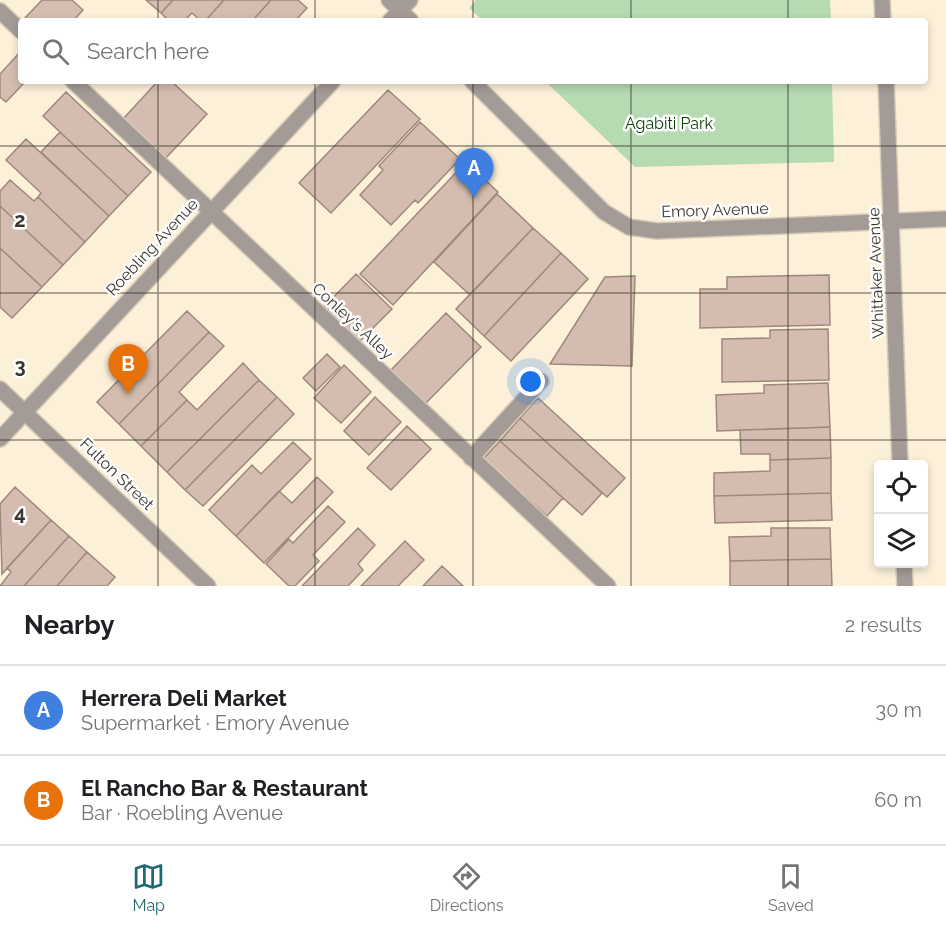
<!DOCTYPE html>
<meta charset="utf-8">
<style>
:root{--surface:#fff;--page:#f2f2f2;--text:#202124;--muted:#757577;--line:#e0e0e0;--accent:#1f6a72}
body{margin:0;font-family:Raleway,sans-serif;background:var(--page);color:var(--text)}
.controls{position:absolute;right:18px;bottom:18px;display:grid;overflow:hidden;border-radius:6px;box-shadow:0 3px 9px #0003}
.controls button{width:54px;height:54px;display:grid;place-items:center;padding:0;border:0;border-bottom:2px solid var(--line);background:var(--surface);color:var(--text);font:30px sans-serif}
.you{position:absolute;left:531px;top:382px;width:21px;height:21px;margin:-15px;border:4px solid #fff;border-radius:50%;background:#1a73e8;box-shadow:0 0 0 9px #1a73e833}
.badge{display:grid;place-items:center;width:39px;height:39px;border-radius:50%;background:var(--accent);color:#fff;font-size:20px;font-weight:700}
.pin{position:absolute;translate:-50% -50px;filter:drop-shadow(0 2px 3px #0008)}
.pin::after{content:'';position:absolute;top:32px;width:21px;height:18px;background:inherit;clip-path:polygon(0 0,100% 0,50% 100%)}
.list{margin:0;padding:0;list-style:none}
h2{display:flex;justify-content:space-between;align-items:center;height:78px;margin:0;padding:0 24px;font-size:26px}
h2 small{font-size:20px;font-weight:400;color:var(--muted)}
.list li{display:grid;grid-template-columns:39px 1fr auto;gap:18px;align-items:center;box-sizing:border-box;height:90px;padding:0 24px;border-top:2px solid var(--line)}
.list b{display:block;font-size:22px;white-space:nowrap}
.list p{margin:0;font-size:20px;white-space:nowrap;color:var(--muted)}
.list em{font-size:20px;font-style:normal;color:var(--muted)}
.icon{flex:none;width:33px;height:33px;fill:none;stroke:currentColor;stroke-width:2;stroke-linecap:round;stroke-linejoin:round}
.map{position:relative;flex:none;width:946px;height:586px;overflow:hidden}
.search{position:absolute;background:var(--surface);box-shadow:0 3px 9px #0003;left:18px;right:18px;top:18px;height:66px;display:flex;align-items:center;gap:15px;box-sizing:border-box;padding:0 21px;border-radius:6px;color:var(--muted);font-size:22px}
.sheet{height:258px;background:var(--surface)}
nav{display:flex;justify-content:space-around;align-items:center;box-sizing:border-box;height:84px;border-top:2px solid var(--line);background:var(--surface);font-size:16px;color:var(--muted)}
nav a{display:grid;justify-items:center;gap:3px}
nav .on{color:var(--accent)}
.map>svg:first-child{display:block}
.green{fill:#b6dab2}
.building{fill:#d4bdb0;stroke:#9e887c;stroke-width:1.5}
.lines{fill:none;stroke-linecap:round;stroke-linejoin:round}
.service-casing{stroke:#d5cbb7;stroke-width:18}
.minor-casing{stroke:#d5cbb7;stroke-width:18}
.service{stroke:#a59b96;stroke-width:15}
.minor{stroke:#a59b96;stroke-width:15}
.grid{fill:none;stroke:#3b362d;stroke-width:1.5;stroke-opacity:0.55}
.labels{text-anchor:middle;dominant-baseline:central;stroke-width:5;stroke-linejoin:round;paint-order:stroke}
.park-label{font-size:16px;fill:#053f05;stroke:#fefefe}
.street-label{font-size:16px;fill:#3b362d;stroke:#fefefe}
.grid-label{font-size:20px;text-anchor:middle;font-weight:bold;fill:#3b362d;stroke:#fefefe;stroke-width:5;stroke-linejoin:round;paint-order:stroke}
</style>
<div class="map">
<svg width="946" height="586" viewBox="0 0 946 586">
<rect width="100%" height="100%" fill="#fcf0d9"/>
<!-- green -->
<path class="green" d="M476,0H830L831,21H483L469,8Z
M545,81H832L834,162L635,167Z"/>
<!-- building -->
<path class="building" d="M42,0H72L83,10L73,21H29L25,18Z
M146,0H173L161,13Z
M173,0H224L205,21H201L192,13L184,21H169L161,13Z
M224,0H271L252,21H205Z
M271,0H298L307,8L295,21H252Z
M21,51V81H26L6,102L0,97V74Z
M158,81H171L207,114L165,159L123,119Z
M388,90L420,119L331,213L299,183Z
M66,92L151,172L128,196L43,116Z
M420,122L460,159L418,203L415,200L391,225L360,195L383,170L379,166Z
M60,132L128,196L109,216L41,152Z
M26,139L109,216L85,242L38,197L41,193L6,160Z
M466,162L498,192L393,305L360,274Z
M10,180L34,201L38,197L85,242L63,265L0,206V191Z
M497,194L533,228L470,295L434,262Z
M0,206L63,265L42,287L0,248Z
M533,228L561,253L484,336L456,309Z
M0,248L42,287L12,318L0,307Z
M561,253L588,279L511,361L484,336Z
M356,274L392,309L359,342L323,308Z
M829,275L830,325L700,328V289H727V277Z
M635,276L632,366L550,364L605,277Z
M187,311L209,332L119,424L97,402Z
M446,313L481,347L426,403L391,370Z
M828,329L829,380L722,382V339L770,338V330Z
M209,332L224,346L179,392L187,400L141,446L119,424Z
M327,354L340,367L316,391L303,378Z
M243,363L259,380L167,472L141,446L187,400L197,410Z
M344,365L371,392L341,423L314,398Z
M259,380L277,397L185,490L167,472Z
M828,383L830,427L717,431L716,395L764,393V385Z
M277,397L294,414L203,506L185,490Z
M375,397L401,422L369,455L344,431Z
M538,398L625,478L607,497L520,418Z
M520,418L602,493L582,515L500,441Z
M407,426L431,449L391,490L367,468Z
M830,427L831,458L770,460V454H741L740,430Z
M500,441L563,498L547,516L483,459Z
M293,442L311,459L236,536L209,510L252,465L261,474Z
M831,458V493L714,496V473L770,471V460Z
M317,477L333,492L264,563L236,536L279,491L292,503Z
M15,487L51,520L2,574L0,504Z
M831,493L832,520L715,523L714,496Z
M328,506L345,522L313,555L319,561L295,586H289L266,564L289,539L293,543Z
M51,520L69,536L24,586H0L11,572L7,568Z
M358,528L375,545L358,564L363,570L348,586H302Z
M771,528H830L831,559L730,561L729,537L771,536Z
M69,536L87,552L57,586H24Z
M405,541L424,560L398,586H361Z
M87,552L115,577L107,586H57Z
M831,559L832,586H730V561Z
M442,566L463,586H423Z"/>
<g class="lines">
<!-- service casing -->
<g class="service-casing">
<path id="service" d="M0,11L21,31
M73,81L608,586
M471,458L541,381"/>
</g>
<!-- minor casing -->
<g class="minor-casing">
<path id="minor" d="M389,0L411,21
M882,0L883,21
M390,21L410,0
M472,81L604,212L629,227L657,231L946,219
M886,81L900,464
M0,389L208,586
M0,439L333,81
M904,564L905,586"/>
</g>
<!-- service -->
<use href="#service" class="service"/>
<!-- minor -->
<use href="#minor" class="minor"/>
</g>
<!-- grid -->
<path class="grid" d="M158,0V21M315,0V21M473,0V21M631,0V21M788,0V21M158,81V586M315,81V586M473,81V586M631,81V586M788,81V586M0,146H946M0,293H946M0,440H946"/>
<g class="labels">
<!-- park labels -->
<g class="park-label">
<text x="669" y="123">Agabiti Park</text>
</g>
<!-- street labels -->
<g class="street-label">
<text transform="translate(715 210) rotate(-2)">Emory Avenue</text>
<text transform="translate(152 247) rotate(-47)">Roebling Avenue</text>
<text transform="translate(876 273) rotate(-92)">Whittaker Avenue</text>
<text transform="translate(353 321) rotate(43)">Conley's Alley</text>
<text transform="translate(117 474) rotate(44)">Fulton Street</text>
</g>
</g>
<g class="grid-label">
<text x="20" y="227">2</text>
<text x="20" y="373">3</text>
<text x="20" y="520">4</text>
</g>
</svg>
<div class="controls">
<button><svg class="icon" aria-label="locate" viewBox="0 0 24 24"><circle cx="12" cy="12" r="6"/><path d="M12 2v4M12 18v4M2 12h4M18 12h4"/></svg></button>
<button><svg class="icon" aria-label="layers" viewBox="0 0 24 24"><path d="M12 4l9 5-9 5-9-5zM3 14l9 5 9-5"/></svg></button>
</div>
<div class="you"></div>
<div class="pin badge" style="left:474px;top:198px;background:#3f7fe0">A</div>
<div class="pin badge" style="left:128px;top:394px;background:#e8710a">B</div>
<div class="search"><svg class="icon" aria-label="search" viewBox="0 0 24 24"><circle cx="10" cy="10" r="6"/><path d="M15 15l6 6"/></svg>Search here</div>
</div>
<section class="sheet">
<h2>Nearby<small>2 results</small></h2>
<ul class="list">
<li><span class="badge" style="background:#3f7fe0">A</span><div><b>Herrera Deli Market</b><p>Supermarket · Emory Avenue</p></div><em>30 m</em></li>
<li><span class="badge" style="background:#e8710a">B</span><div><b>El Rancho Bar &amp; Restaurant</b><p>Bar · Roebling Avenue</p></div><em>60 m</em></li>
</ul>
</section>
<nav>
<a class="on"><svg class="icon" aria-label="map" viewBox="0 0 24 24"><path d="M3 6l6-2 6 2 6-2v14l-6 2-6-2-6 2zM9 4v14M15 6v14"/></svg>Map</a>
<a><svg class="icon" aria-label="directions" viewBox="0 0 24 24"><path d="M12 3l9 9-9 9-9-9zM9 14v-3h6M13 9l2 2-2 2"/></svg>Directions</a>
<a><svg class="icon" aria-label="saved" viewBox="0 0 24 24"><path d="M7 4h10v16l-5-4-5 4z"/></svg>Saved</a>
</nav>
